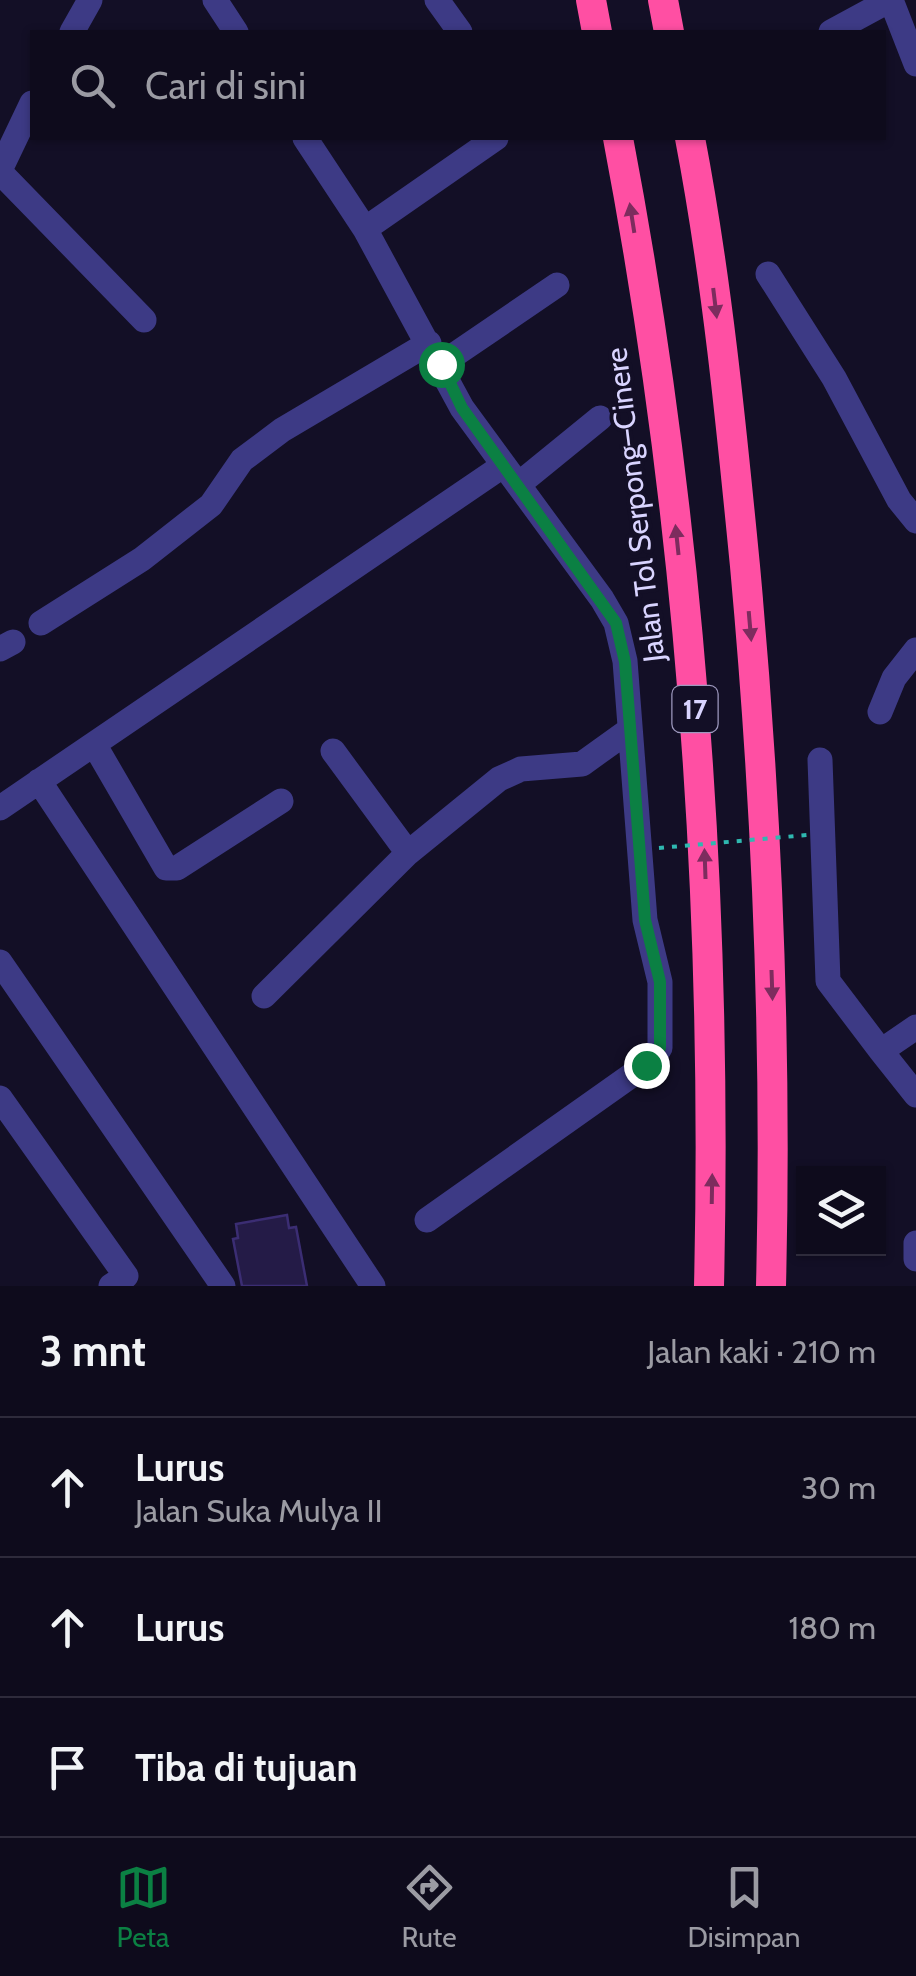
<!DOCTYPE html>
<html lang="id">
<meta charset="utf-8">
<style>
:root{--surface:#0e0b1c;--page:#1c1929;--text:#f1f3f6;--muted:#9b9ba3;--line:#2e2b3b;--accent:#0b8043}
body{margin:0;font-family:Cabin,sans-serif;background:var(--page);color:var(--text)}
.controls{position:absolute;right:30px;bottom:30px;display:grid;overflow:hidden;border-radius:0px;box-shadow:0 2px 8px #0004}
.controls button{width:90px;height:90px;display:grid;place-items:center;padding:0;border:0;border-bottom:2px solid var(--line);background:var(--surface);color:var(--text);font:50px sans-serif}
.stop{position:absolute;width:30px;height:30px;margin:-22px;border:8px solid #0b8043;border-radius:50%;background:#fff}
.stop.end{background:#0b8043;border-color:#fff;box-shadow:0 2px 10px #0008}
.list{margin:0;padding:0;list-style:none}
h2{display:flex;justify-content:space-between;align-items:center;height:130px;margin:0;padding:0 40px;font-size:42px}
h2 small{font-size:32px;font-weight:400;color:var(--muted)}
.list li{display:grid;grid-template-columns:65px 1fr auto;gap:30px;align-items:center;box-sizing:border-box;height:140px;padding:0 40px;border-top:2px solid var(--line)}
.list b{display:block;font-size:38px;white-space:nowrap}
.list p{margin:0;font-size:32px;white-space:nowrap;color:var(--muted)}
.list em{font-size:32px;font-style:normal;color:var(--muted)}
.icon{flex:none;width:55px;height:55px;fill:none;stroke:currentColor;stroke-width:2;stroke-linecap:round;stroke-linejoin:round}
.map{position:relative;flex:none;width:916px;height:1286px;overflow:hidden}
.search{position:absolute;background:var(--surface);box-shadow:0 2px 8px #0004;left:30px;right:30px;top:30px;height:110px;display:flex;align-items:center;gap:25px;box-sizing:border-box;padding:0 35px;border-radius:0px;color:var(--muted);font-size:38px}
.sheet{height:550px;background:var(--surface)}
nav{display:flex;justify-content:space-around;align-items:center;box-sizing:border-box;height:140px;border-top:2px solid var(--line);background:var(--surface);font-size:28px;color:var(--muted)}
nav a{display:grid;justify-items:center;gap:5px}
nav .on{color:var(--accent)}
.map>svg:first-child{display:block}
.building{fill:#241b47;stroke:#3b2d73;stroke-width:2.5}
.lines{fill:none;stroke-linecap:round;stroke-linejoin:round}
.minor{stroke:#3d3a85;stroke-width:25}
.highway{stroke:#ff4fa3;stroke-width:30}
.path-bridge{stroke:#2fb8b0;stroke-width:4;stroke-dasharray:5 8;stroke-linecap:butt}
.oneway{fill:#7d2c5e}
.route{stroke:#0b8043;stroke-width:12}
.labels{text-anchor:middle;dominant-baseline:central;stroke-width:8;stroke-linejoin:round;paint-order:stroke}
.shield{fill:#130f26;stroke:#9e99be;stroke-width:2.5}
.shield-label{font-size:28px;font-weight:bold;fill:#d9d4ff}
.street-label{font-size:30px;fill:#d9d4ff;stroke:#130f26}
</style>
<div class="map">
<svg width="916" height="1286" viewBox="0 0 916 1286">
<rect width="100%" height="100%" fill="#130f26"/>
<!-- building -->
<path class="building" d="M287,1215L289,1228L296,1227L307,1286H242L233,1239L238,1238L236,1224Z"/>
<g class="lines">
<!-- minor -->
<path class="minor" d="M215,0L236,32
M437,0L460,32
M891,0L916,64
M72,32L90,0
M831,32L890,0
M305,138L365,229L462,408L602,599L616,623L625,661L645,920L660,982V1048L646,1065L427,1220
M0,170L32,103
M0,172L144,320
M365,229L496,138
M768,274L834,378L899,500L916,521
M441,364L557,285
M519,484L600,418
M41,623L142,559L211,505L242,460L282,430L429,343
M0,649L13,642
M880,712L894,678L916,650
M94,744L166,868H177L281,801
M333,751L408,853
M820,760L828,981L881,1051L916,1027
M39,781L373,1286
M0,808L504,465
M0,962L223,1286
M264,996L408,853L499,779L521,769L582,764L628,731
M881,1051L916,1095
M0,1098L126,1276L111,1286
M916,1243V1259"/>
<!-- highway -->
<path class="highway" d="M591,0L597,32
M663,0L669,32
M618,138C690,516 718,901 709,1286
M690,138C717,279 731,423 745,566C767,806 777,1045 771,1286"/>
<!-- path-bridge -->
<path class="path-bridge" d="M659,848L807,835"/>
</g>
<!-- one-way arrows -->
<defs><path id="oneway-solid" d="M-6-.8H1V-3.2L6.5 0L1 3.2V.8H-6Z" transform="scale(2.5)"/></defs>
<g class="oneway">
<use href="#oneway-solid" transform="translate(632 218) rotate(-99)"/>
<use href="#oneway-solid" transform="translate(715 303) rotate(83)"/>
<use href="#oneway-solid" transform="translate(677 540) rotate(-96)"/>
<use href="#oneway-solid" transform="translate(750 626) rotate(85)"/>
<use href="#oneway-solid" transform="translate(705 864) rotate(-92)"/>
<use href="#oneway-solid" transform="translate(772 985) rotate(88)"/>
<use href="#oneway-solid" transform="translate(712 1189) rotate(-89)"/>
</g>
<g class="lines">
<!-- route -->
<path class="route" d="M441,364L462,408L616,623L625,662L645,920L660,982V1048L646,1065"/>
</g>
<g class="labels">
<!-- shield labels -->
<rect class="shield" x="672.5" y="686" width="45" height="46" rx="8"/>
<g class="shield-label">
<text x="695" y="709">17</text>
</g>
<!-- street labels -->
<g class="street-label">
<text transform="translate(635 505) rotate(-97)">Jalan Tol Serpong–Cinere</text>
</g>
</g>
</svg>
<div class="controls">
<button><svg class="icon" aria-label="layers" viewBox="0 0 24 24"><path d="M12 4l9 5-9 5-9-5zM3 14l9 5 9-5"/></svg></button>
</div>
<div class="stop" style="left:441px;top:364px"></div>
<div class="stop end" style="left:646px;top:1065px"></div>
<div class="search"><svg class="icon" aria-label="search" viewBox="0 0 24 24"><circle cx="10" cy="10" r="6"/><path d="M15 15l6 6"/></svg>Cari di sini</div>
</div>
<section class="sheet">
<h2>3 mnt<small>Jalan kaki · 210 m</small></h2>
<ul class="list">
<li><svg class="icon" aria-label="ahead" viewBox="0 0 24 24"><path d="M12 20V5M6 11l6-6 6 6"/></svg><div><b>Lurus</b><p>Jalan Suka Mulya II</p></div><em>30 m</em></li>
<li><svg class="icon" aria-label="ahead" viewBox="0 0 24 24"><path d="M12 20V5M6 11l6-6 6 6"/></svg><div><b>Lurus</b></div><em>180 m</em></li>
<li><svg class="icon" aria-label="arrive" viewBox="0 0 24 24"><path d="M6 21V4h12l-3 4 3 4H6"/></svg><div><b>Tiba di tujuan</b></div></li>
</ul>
</section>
<nav>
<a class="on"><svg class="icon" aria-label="map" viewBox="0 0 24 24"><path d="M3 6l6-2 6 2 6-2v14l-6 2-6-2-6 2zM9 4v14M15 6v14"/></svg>Peta</a>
<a><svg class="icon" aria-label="directions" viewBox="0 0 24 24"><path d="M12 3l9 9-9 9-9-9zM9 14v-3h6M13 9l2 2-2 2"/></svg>Rute</a>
<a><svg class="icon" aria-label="saved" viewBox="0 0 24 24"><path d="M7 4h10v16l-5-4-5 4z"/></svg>Disimpan</a>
</nav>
